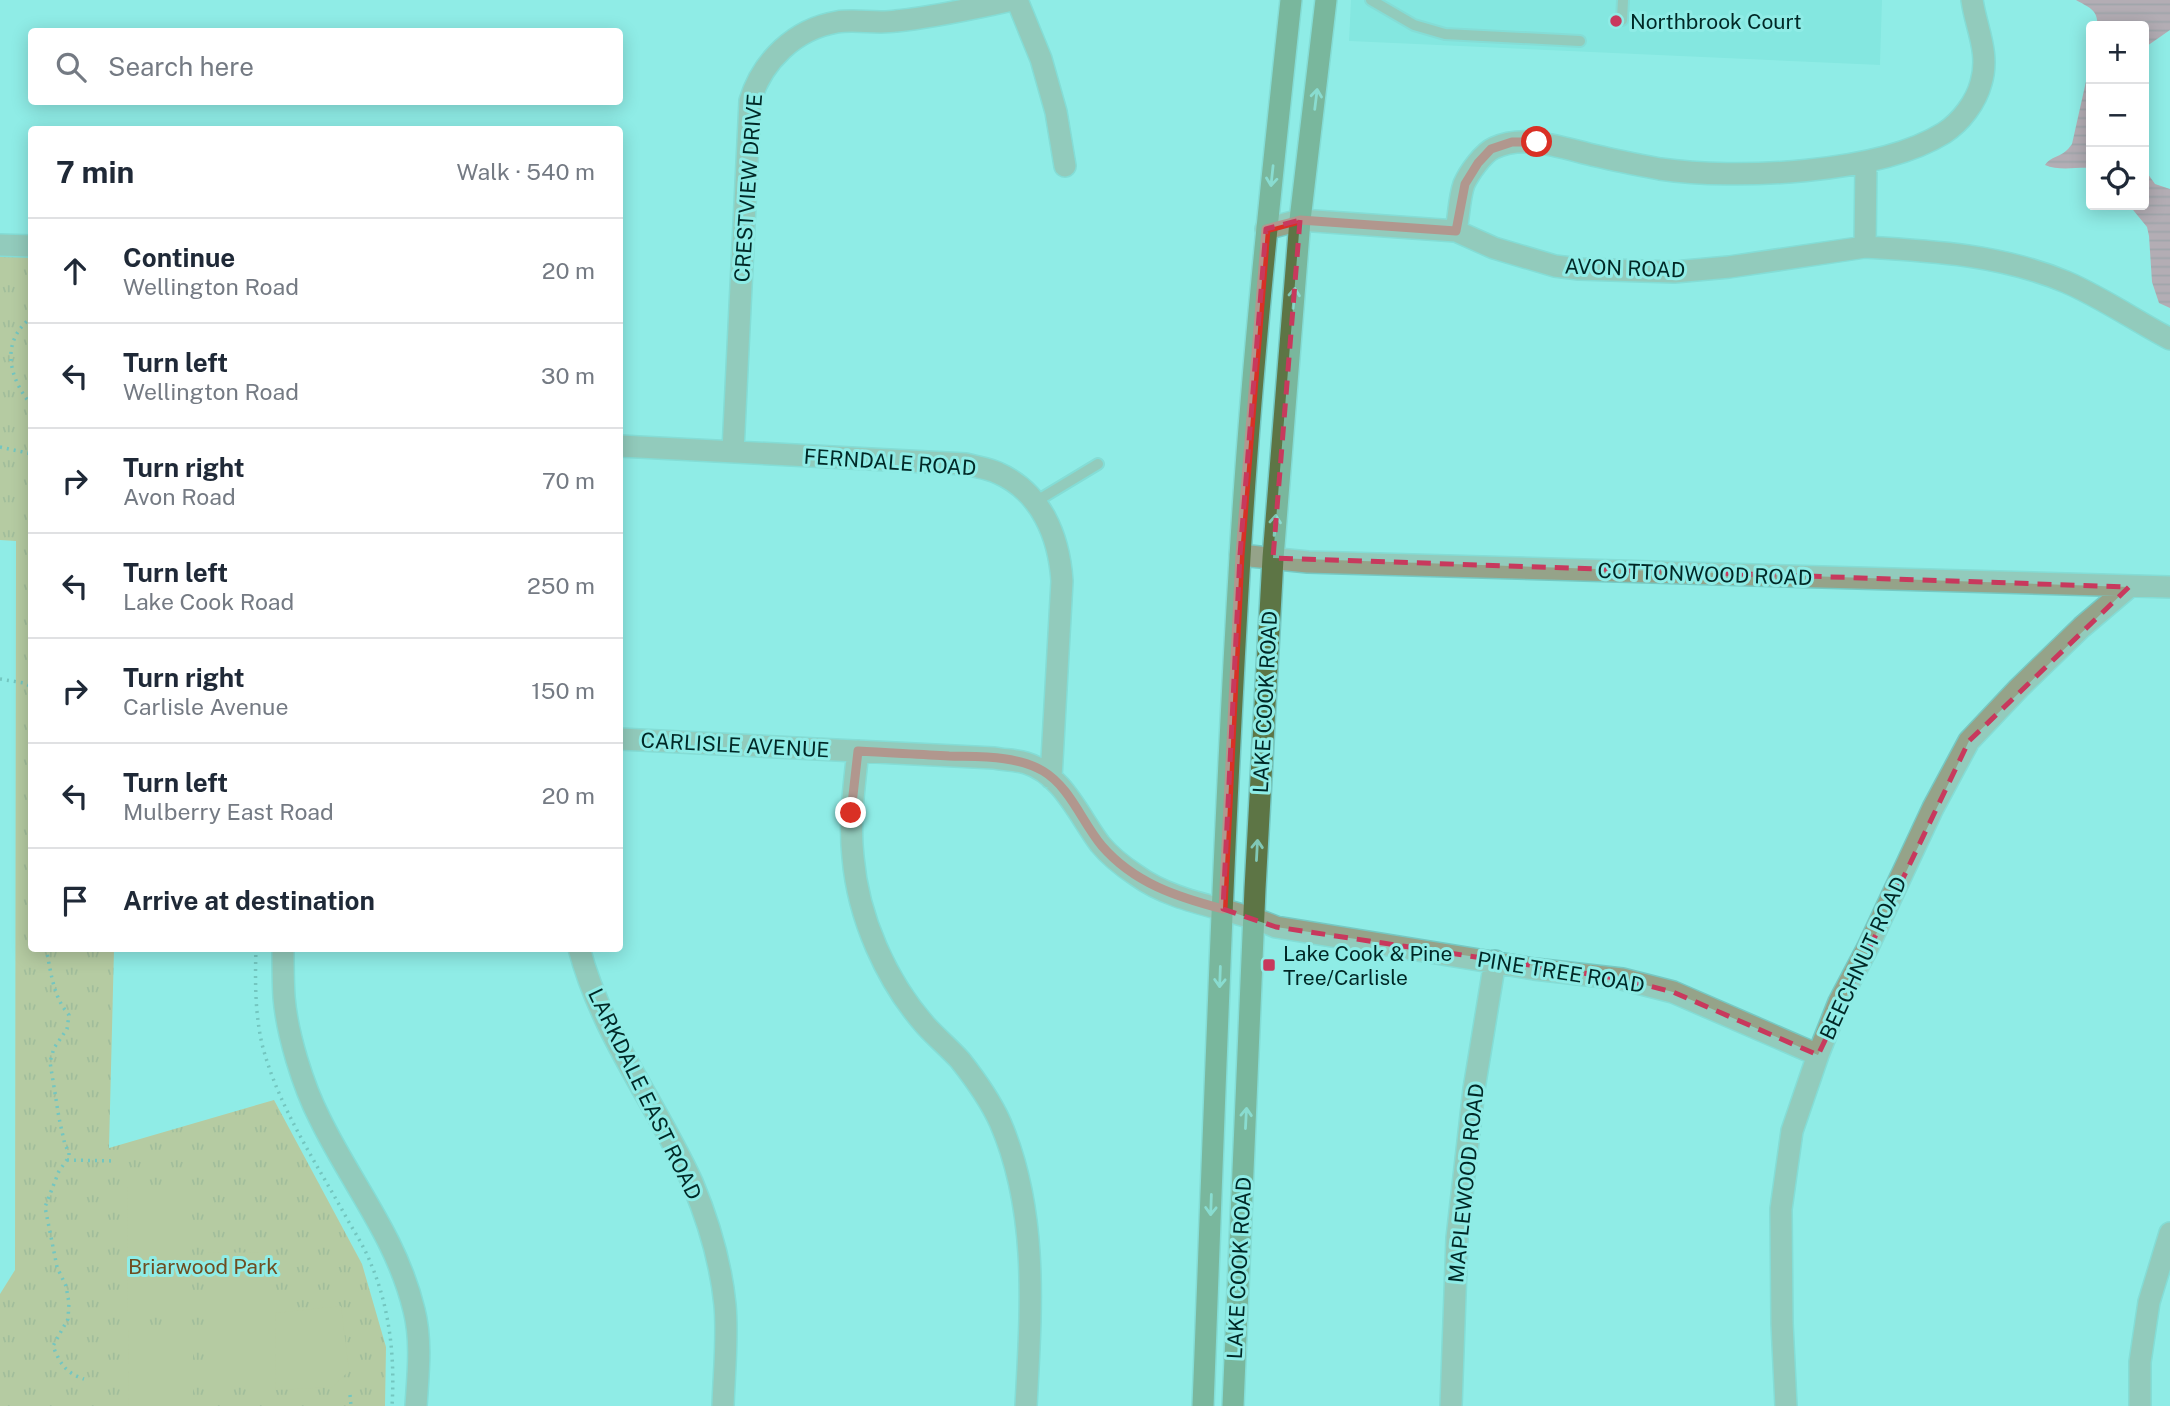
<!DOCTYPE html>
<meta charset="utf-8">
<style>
:root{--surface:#fff;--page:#f6f6f7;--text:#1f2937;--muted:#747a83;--line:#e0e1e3}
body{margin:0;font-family:"Public Sans",sans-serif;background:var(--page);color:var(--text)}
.controls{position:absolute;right:21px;top:21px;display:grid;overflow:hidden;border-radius:7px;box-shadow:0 4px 18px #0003}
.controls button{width:63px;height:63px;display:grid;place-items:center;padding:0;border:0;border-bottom:2px solid var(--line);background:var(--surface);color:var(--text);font:35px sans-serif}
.stop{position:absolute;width:21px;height:21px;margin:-16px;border:5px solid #d93025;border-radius:50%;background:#fff}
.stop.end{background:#d93025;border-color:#fff;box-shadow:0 2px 7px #0008}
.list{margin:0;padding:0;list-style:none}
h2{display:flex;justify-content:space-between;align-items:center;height:91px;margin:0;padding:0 28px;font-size:30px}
h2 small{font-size:23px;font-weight:400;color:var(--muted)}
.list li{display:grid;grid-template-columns:46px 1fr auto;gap:21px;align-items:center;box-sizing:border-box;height:105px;padding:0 28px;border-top:2px solid var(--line)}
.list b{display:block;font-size:26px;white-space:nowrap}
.list p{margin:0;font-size:23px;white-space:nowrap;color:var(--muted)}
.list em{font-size:23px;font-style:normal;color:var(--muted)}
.icon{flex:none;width:38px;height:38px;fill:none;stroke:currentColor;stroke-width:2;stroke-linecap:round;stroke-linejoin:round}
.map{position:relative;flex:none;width:2170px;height:1406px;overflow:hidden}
.search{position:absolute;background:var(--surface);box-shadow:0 4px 18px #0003;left:28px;top:28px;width:595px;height:77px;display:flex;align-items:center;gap:18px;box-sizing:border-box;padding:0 24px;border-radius:7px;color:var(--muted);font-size:26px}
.panel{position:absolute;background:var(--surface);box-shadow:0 4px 18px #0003;left:28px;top:126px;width:595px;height:826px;border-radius:7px}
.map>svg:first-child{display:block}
.built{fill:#77e0d9}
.grass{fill:url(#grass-tufts)}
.pitch{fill:#e3a250}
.water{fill:url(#water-rules)}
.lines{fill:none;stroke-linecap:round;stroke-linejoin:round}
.lane-casing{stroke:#75c9c3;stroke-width:14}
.street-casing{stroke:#75c9c3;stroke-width:24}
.primary-casing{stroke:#75c9c3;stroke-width:24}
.path{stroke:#519793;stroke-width:3.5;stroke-dasharray:2 5;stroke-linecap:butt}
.lane{stroke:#95a389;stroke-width:10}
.street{stroke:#95a389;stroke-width:21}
.primary{stroke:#5d7545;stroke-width:21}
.oneway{stroke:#80c8b6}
.route{stroke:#d93025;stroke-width:9}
.marked{fill:none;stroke:#c8395d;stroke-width:5;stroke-dasharray:14 9;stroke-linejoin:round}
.poi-dot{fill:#c8395d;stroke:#8fece6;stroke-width:2.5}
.labels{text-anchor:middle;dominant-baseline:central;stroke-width:6;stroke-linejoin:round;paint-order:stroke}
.poi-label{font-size:21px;fill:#002826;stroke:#8fece6;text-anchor:start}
.street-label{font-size:21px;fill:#002826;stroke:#8fece6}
.park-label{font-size:21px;fill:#6f4d21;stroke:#8fece6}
</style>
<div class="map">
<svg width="2170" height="1406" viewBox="0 0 2170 1406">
<defs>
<pattern id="grass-tufts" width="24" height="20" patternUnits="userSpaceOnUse" patternTransform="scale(1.75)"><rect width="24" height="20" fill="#e3a250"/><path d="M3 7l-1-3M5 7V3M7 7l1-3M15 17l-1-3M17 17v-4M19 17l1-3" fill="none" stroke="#b68442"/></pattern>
<pattern id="water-rules" width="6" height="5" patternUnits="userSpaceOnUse" patternTransform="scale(1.75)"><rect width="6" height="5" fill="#de6079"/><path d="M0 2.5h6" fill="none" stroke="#b24f63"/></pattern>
</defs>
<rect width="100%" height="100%" fill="#8fece6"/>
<!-- built -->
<path class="built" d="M1351,0H1882L1880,65L1349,41Z"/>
<!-- grass -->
<path class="grass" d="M0,255L31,256L32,948L114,949L109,1148L274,1100L362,1264L386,1347L385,1406H0V1294L15,1270L16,541L0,540Z"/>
<!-- pitch -->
<path class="pitch" d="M127,1186H192V1312H128Z
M270,1252V1378H206V1253Z
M341,1306L349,1371L332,1387L276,1390L275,1313Z
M128,1329H193V1406H129Z"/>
<!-- water -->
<path class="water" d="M2076,0H2170V30L2147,46L2144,58V26H2097C2099,10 2088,7 2076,0Z
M2091,59V168C2077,167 2058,171 2045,165C2053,154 2062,159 2072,144Z
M2144,113L2148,174L2155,184L2170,189V308L2159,303L2152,282L2149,236L2147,227L2129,205H2144Z"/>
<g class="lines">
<!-- lane casing -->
<g class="lane-casing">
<path id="lane" d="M1371,0L1414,25L1445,34L1580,41
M1622,20L1623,0
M1035,502L1098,464"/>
</g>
<!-- street casing -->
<g class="street-casing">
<path id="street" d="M1017,0L1041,59L1056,112L1065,166
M1266,229L1300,220L1456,231L1494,248L1555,266L1579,269L1674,272L1729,267L1865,247L1866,162
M1456,231C1459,216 1459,198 1464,184C1469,173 1483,153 1494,148C1526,133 1565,149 1597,156C1618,161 1639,165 1660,169C1736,180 1878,174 1944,133C1961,122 1976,102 1981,83C1990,53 1976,28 1972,0
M0,245L32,246
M1865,247C1934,251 2002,255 2066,282C2101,297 2136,321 2170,339
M620,446L966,464C976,467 988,468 998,473C1041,492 1059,536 1062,581L1051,778
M733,451L750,101C762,61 795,29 837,22C856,19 877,24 896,21C936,17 974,8 1013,0
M1240,555L1308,562L2170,587
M620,739L994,758C1004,760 1016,760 1026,763C1062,774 1079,816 1100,844C1109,855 1124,867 1136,875C1177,905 1231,907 1276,927L1534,969L1622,979L1673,992L1818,1055
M858,751C854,787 849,822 853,857C858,917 886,981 926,1026C937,1038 949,1048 960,1060C975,1079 990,1100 1000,1122C1039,1212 1031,1311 1026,1406
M283,948C283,964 283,981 284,997C287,1034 303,1086 320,1119C352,1185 396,1236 414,1310C422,1341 418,1375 416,1406
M579,948C601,1033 656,1103 692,1182C708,1220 721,1264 725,1305C728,1338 724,1373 723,1406
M1451,1406L1457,1238L1474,1089L1495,961
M1786,1406L1782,1323L1781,1209L1792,1131L1818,1055L1839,1002L1868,947L1933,808L1969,741L2019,688L2082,627L2129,587
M2140,1406V1362L2149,1302L2170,1233"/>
</g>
<!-- primary casing -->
<g class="primary-casing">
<path id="primary" d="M1203,1406C1214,1123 1223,840 1240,557C1251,371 1271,185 1291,0
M1233,1406L1255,889L1273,558L1300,220L1326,0"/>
</g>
<!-- path -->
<path class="path" d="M32,317C0,341 8,377 32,406
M0,447L32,454
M0,679L24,683L32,687
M46,948C51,972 53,997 69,1015L67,1029L54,1048L50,1062L59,1118L65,1145L69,1152V1157L59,1171L45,1207L57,1267L66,1286L69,1303L68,1319L53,1346C60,1364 66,1373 84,1379
M256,948C255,981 255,1013 262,1044C278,1107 316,1162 346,1217C355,1233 365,1248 371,1264C390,1309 395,1358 392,1406
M67,1160L116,1161
M350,1395L351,1406"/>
<!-- lane -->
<use href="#lane" class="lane"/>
<!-- street -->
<use href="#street" class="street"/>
<!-- primary -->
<use href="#primary" class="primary"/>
</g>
<!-- one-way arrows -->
<defs><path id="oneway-shaft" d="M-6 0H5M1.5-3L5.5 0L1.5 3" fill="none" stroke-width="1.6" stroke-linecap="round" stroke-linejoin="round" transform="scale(1.75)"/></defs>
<g class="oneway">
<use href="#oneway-shaft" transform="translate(1316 99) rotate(-83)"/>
<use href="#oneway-shaft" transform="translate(1272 176) rotate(96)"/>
<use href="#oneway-shaft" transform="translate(1294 298) rotate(-85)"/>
<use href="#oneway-shaft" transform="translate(1275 525) rotate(-85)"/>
<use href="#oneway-shaft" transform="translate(1257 850) rotate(-87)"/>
<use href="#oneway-shaft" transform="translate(1220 977) rotate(92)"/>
<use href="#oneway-shaft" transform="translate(1246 1118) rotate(-87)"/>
<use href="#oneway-shaft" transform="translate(1211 1205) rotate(92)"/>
</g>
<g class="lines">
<!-- route -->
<path class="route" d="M851,813L858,751C889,753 919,754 949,756C979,757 1016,755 1043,771C1070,787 1082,822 1102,846C1134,883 1177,897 1223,909L1240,555L1266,229L1300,220L1456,231L1465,184L1478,163L1491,149L1512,142H1537"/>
</g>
<!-- marked area -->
<path d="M0 0H2170V1406H0ZM1300,220L1273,558L2129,587L1969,741L1818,1055L1673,992L1622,979L1276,927L1223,909L1240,555L1266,229Z" fill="#8fece6" fill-opacity=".55" fill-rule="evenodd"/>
<path class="marked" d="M1300,220L1273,558L2129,587L1969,741L1818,1055L1673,992L1622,979L1276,927L1223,909L1240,555L1266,229Z"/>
<!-- markers -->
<g class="poi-dot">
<circle cx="1616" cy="21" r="7"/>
<rect x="1262" y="958" width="14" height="14" rx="3.5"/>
</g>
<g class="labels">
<!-- poi labels -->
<g class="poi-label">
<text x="1630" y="21">Northbrook Court</text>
<text x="1283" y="953">Lake Cook &amp; Pine<tspan x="1283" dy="24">Tree/Carlisle</tspan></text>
</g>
<!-- street labels -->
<g class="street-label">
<text transform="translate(748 188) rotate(-86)">CRESTVIEW DRIVE</text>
<text transform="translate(1625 268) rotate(2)">AVON ROAD</text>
<text transform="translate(890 462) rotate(4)">FERNDALE ROAD</text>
<text transform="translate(1705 574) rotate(2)">COTTONWOOD ROAD</text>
<text transform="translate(1265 702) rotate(-87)">LAKE COOK ROAD</text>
<text transform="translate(735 745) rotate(3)">CARLISLE AVENUE</text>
<text transform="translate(1863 958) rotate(-65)">BEECHNUT ROAD</text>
<text transform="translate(1561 972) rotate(9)">PINE TREE ROAD</text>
<text transform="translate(645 1094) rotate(64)">LARKDALE EAST ROAD</text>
<text transform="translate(1466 1183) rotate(-84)">MAPLEWOOD ROAD</text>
<text transform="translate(1239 1268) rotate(-87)">LAKE COOK ROAD</text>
</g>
<!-- park labels -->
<g class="park-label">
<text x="203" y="1266">Briarwood Park</text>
</g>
</g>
</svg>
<div class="controls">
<button>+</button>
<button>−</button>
<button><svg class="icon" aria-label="locate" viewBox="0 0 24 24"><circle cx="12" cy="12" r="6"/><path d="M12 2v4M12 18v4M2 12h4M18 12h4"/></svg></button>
</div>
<div class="stop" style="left:1537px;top:142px"></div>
<div class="stop end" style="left:851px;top:813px"></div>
<div class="search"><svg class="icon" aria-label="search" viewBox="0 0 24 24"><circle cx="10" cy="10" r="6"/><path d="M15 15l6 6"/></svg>Search here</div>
<section class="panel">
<h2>7 min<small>Walk · 540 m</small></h2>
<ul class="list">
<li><svg class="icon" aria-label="ahead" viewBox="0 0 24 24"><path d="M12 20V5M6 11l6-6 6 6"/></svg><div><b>Continue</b><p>Wellington Road</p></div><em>20 m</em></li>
<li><svg class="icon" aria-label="left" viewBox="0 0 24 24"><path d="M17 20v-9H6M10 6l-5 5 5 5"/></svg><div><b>Turn left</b><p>Wellington Road</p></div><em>30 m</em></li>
<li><svg class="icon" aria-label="right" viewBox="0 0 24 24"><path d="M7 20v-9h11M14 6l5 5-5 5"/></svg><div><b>Turn right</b><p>Avon Road</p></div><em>70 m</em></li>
<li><svg class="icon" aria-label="left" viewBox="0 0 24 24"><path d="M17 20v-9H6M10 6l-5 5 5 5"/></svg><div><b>Turn left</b><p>Lake Cook Road</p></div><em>250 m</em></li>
<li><svg class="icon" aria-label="right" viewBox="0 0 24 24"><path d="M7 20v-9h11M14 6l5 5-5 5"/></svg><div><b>Turn right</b><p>Carlisle Avenue</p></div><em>150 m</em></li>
<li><svg class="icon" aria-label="left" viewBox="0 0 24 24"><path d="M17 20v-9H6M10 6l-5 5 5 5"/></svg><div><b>Turn left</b><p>Mulberry East Road</p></div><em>20 m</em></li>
<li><svg class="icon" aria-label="arrive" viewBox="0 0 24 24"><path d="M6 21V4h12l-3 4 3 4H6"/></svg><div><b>Arrive at destination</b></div></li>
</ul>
</section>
</div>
